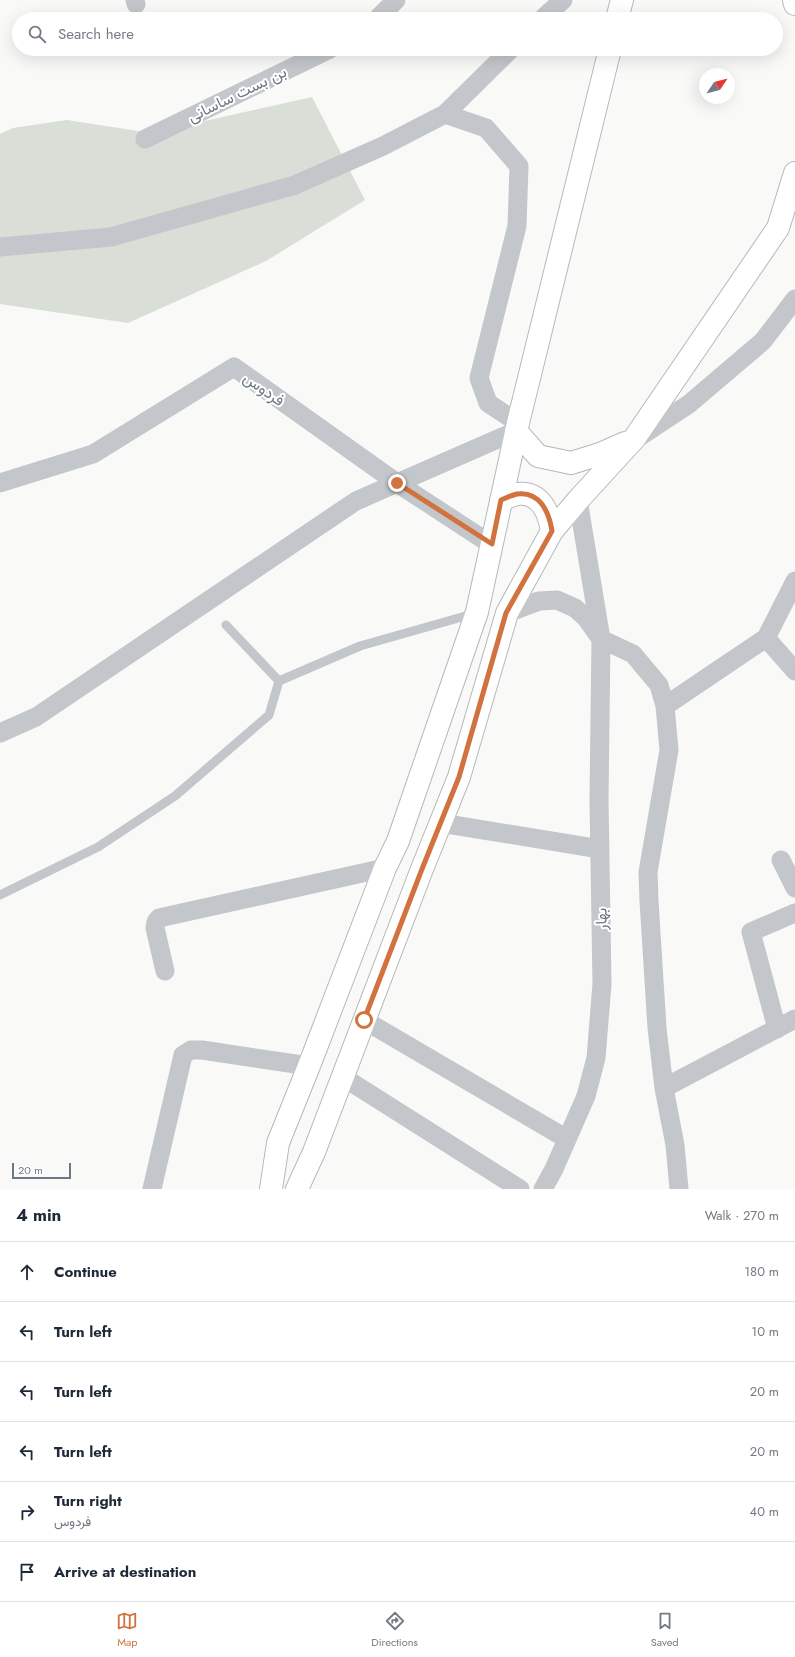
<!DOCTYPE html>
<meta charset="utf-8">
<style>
:root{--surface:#fff;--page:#f2f2f3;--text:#1f2937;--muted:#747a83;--line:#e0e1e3;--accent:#d1723f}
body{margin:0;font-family:Jost,Vazirmatn,sans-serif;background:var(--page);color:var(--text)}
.compass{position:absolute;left:699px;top:68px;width:36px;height:36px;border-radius:50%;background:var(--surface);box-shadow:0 4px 16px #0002;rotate:55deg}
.scale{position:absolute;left:12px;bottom:10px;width:59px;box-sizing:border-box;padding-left:4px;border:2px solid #6c7785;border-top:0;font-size:11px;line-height:14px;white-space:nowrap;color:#6c7785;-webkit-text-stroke:3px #fff;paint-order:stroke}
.stop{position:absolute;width:12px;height:12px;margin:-9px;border:3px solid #d1723f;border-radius:50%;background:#fff}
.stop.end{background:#d1723f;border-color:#fff;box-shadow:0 1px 4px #0008}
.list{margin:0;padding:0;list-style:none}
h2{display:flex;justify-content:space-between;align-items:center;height:52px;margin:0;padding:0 16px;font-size:17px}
h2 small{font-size:13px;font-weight:400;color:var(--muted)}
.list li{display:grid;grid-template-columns:26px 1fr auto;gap:12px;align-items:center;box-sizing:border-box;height:60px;padding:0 16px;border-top:1px solid var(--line)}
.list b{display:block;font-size:15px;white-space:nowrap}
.list p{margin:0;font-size:13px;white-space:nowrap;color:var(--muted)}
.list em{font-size:13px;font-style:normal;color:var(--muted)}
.icon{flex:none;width:22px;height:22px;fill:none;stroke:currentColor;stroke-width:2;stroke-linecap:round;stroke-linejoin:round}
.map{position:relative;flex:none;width:795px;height:1189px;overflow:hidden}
.search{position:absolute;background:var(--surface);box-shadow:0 4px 16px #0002;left:12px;right:12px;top:12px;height:44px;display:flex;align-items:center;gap:10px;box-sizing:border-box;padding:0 14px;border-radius:22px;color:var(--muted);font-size:15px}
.sheet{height:412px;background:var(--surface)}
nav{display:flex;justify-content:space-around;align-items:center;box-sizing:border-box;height:56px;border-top:1px solid var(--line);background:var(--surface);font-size:11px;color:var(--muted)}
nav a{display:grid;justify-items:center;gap:2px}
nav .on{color:var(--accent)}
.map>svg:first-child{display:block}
.green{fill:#d9ded7}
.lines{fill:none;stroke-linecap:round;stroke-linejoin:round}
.secondary-casing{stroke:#b4b8bd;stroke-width:24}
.lane{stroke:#c3c6ca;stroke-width:9}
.street{stroke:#c3c6ca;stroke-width:19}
.secondary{stroke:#fff;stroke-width:22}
.route{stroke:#d1723f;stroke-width:5}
.labels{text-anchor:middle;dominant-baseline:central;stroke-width:4;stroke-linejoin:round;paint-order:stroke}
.street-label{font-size:16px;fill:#6c7785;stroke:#fff}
</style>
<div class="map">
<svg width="795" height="1189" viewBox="0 0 795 1189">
<rect width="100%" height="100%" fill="#f9f9f7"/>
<!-- green -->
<path class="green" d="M312,97L365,200L266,261L128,323L0,304V134L13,128L67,120L151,133Z"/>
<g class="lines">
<!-- secondary casing -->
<g class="secondary-casing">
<path id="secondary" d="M794,0L795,4
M617,19L622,0
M516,431L538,456L571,463L600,454L625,443
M501,500C506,498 512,495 517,494C540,491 549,512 552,531
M271,1189L278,1143L309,1066L385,868L398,841L477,612L518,423L610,49
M297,1189L314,1152L422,869L459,777L507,613L552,531L578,500L634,439L778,228L795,173"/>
</g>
<!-- lane -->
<path class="lane" d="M226,625L279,681L360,646L476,613
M0,895L98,847L175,796L269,715L279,681"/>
<!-- street -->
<path class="street" d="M135,0L136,4
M377,19L396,0
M542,19L563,0
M445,114L486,128L519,166L517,226L479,378L488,403L518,423
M145,139L330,49
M0,247L111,237L295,185L383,146L445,114L511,49
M636,439L689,404L763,341L795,299
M0,483L93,454L234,367L397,483L492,545
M507,613L539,601L557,600L575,608L586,618L601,639L633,654L659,685L665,706L669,750L648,872L649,901L657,1028L664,1088L675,1145L679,1189
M766,638L795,671
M665,706L766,638L795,581
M0,733L36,717L356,501L516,431
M441,823L600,849
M781,860L795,888
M165,971L155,928L156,922L159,918L385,868
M364,1020L567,1139
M777,1029L751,932L795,913
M343,1077L520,1189
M664,1088L795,1019
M152,1189L183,1055L191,1050H202L309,1066
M543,1189L554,1169L586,1096L596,1058L602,984L599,800L601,639L578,500"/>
<!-- secondary -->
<use href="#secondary" class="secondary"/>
</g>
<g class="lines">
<!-- route -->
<path class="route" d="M364,1020L422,869L459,777L506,613L552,531C549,512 540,491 517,494C512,495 506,498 501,500L492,544L397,483"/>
</g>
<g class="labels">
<!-- street labels -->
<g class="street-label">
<text transform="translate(237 94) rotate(-26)">بن بست ساسانی</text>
<text transform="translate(264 389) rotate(35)">فردوس</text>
<text transform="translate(601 919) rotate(-91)">بهار</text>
</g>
</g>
</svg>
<svg class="compass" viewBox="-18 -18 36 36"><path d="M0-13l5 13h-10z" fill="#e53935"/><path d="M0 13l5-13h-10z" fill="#747a83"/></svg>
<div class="scale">20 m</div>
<div class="stop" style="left:364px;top:1020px"></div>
<div class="stop end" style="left:397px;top:483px"></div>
<div class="search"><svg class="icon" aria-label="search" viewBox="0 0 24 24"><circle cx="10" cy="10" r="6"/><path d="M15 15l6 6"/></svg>Search here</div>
</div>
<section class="sheet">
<h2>4 min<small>Walk · 270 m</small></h2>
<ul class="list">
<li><svg class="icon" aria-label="ahead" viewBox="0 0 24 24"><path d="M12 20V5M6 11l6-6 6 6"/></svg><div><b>Continue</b></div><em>180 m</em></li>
<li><svg class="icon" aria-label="left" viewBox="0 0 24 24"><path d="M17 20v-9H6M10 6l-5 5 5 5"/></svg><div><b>Turn left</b></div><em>10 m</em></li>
<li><svg class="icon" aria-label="left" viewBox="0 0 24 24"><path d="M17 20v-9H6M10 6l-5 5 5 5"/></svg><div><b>Turn left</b></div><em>20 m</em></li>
<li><svg class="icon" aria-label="left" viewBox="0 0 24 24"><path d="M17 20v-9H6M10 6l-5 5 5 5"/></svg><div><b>Turn left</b></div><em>20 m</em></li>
<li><svg class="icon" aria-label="right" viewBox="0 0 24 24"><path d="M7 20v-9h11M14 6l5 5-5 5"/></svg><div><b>Turn right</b><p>فردوس</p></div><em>40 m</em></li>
<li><svg class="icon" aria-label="arrive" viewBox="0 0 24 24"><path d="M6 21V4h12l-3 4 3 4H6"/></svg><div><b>Arrive at destination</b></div></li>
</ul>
</section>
<nav>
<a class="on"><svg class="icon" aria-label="map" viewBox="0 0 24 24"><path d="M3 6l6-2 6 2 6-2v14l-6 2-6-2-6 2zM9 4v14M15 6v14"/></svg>Map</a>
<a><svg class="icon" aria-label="directions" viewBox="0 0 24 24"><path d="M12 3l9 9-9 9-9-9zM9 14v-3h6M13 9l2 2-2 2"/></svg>Directions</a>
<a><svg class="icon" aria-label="saved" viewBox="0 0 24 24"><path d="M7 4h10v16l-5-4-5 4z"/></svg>Saved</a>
</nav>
